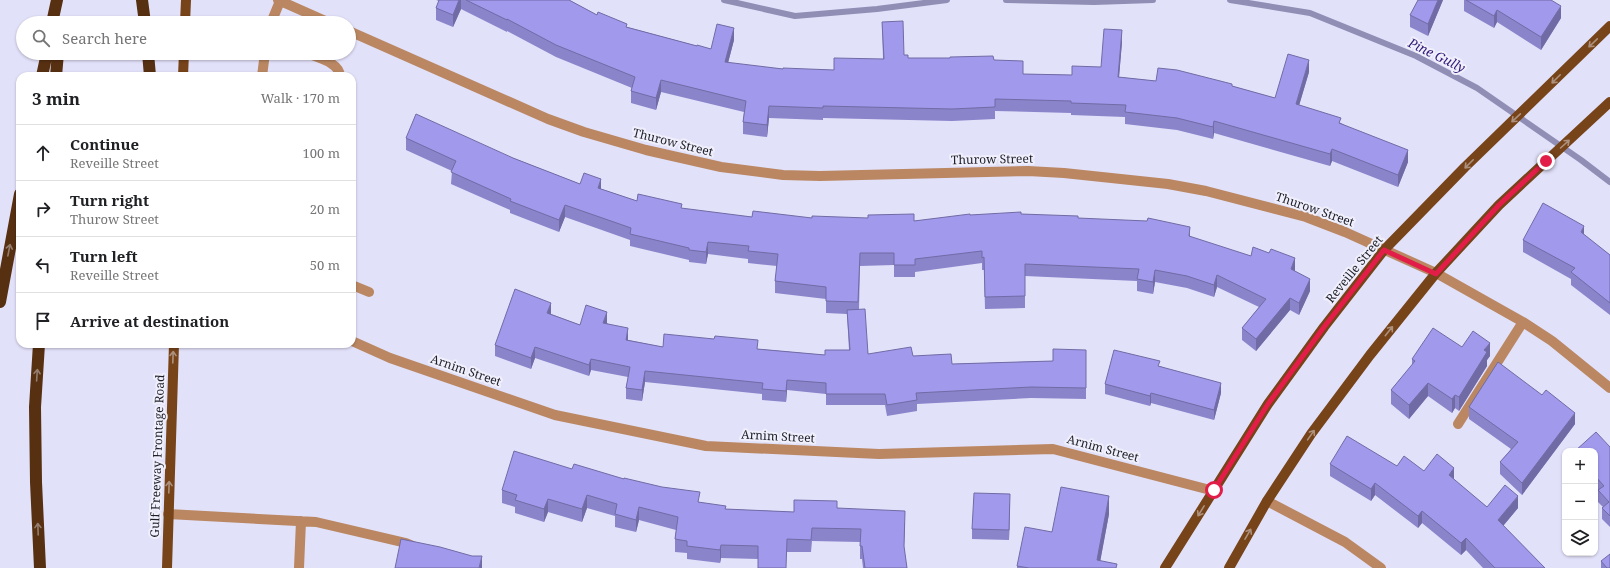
<!DOCTYPE html>
<meta charset="utf-8">
<style>
:root{--surface:#fff;--page:#f6f6f6;--text:#202124;--muted:#757577;--line:#e0e0e0}
body{margin:0;font-family:"Noto Serif",serif;background:var(--page);color:var(--text)}
.controls{position:absolute;right:12px;bottom:12px;display:grid;overflow:hidden;border-radius:8px;box-shadow:0 1px 3px #0004}
.controls button{width:36px;height:36px;display:grid;place-items:center;padding:0;border:0;border-bottom:1px solid var(--line);background:var(--surface);color:var(--text);font:20px sans-serif}
.stop{position:absolute;width:12px;height:12px;margin:-9px;border:3px solid #e11d48;border-radius:50%;background:#fff}
.stop.end{background:#e11d48;border-color:#fff;box-shadow:0 1px 4px #0008}
.list{margin:0;padding:0;list-style:none}
h2{display:flex;justify-content:space-between;align-items:center;height:52px;margin:0;padding:0 16px;font-size:17px}
h2 small{font-size:13px;font-weight:400;color:var(--muted)}
.list li{display:grid;grid-template-columns:26px 1fr auto;gap:12px;align-items:center;box-sizing:border-box;height:56px;padding:0 16px;border-top:1px solid var(--line)}
.list b{display:block;font-size:15px;white-space:nowrap}
.list p{margin:0;font-size:13px;white-space:nowrap;color:var(--muted)}
.list em{font-size:13px;font-style:normal;color:var(--muted)}
.icon{flex:none;width:22px;height:22px;fill:none;stroke:currentColor;stroke-width:2;stroke-linecap:round;stroke-linejoin:round}
.map{position:relative;flex:none;width:1610px;height:568px;overflow:hidden}
.search{position:absolute;background:var(--surface);box-shadow:0 1px 3px #0004;left:16px;top:16px;width:340px;height:44px;display:flex;align-items:center;gap:10px;box-sizing:border-box;padding:0 14px;border-radius:22px;color:var(--muted);font-size:15px}
.panel{position:absolute;background:var(--surface);box-shadow:0 1px 3px #0004;left:16px;top:72px;width:340px;height:276px;border-radius:12px}
.map>svg:first-child{display:block}
.lines{fill:none;stroke-linecap:round;stroke-linejoin:round}
.stream{stroke:#908eb5;stroke-width:6}
.minor{stroke:#ba8762;stroke-width:10}
.major{stroke:#774318;stroke-width:10}
.highway{stroke:#573011;stroke-width:12}
.wall{fill:#8a84cb}
.shaded-wall{fill:#716ba5}
.building{fill:#a199ec;stroke:#716ba5}
.oneway{stroke:#ad917f}
.oneway2{stroke:#947d6f}
.route{stroke:#e11d48;stroke-width:5}
.labels{text-anchor:middle;dominant-baseline:central;stroke-width:4;stroke-linejoin:round;paint-order:stroke}
.street-label{font-size:12px;fill:#1e1e29;stroke:#f0f0fc}
.water-label{font-size:13px;font-style:italic;fill:#341a79;stroke:#f0f0fc}
</style>
<div class="map">
<svg width="1610" height="568" viewBox="0 0 1610 568">
<rect width="100%" height="100%" fill="#e2e1fa"/>
<g class="lines">
<!-- stream -->
<path class="stream" d="M724,0L795,16L877,9L947,0
M1006,0L1094,2L1153,0
M1230,0L1310,13L1416,56L1477,88L1581,160L1610,182"/>
<!-- minor -->
<path class="minor" d="M278,0L330,23
M271,23L280,1
M349,31L548,119L584,132L646,150L721,167L783,175L820,176L1028,171L1064,173L1168,184L1206,191L1306,217L1345,232L1436,273L1523,322L1552,341L1610,388
M307,53C318,58 339,62 340,76
M262,76L265,53
M352,285L369,292
M352,341L390,358L555,415L706,446L879,454L1053,449L1214,491
M1458,424L1523,322
M1267,501L1345,542L1381,568
M168,514L316,522L406,543L413,546
M299,568L301,521"/>
<!-- major -->
<path class="major" d="M185,23L186,0
M183,76L184,53
M167,568L174,344
M1165,568L1268,404L1324,327L1384,250L1465,167L1610,26
M1229,568L1267,501L1311,434L1370,355L1436,273L1499,205L1610,102"/>
<!-- highway -->
<path class="highway" d="M142,0L145,23
M52,23L57,0
M148,53L150,76
M42,76L47,53
M56,76L58,53
M0,302L20,194
M39,344L35,407L36,482L40,568"/>
</g>
<!-- wall -->
<path class="wall" d="M436,0H569L597,15L627,27L697,46L711,49L734,40L728,63L783,69L834,70L883,59L882,22L904,55L908,58L994,60L1023,74L1072,75L1101,67L1122,42L1119,77L1156,81L1232,86L1275,98L1309,72L1299,105L1341,123L1408,162L1398,187L1332,161L1330,166L1214,133L1213,139L1177,130L1125,124V117L1071,115V113L995,111V119L952,121L823,118V120L769,118L767,137L743,134V122L744,112L661,92L656,110L631,103V91L632,88L556,57L507,31V32L461,9L453,27L436,20V8L439,1Z
M1443,0L1428,36L1410,27V15Z
M1464,0H1551L1561,18L1541,50L1497,22L1494,28L1464,11Z
M406,138L513,158L580,184L601,189L637,201L682,209L752,217L914,221L970,215L1021,214L1078,218L1190,237L1295,271L1310,291L1299,315L1290,310L1256,351L1242,340V328L1259,307L1217,287L1214,297L1187,288L1155,282L1153,294L1137,291V281L1025,276V308L985,309L984,270H982V263L915,272V277H894V265L860,266L859,309L868,354L913,356L952,364L1053,361L1086,350V399L1031,398L917,404V411L887,416L885,405H826V394L787,390L786,402L762,400V394L645,382L642,401L626,399V388L628,377L591,370L589,376L535,358L531,369L495,356V345L551,314L580,325L607,323L628,339V340L663,347L758,349L825,355L849,350L847,314L826,313V299L775,293V281L777,266L748,263V259L708,254L706,264L689,262V260L630,246V240L565,217L559,232L510,213V210L451,184L452,171L406,150Z
M1584,235L1610,255V315L1571,285V279L1523,252V240Z
M1462,347L1490,356L1487,360V366L1459,411L1455,408L1452,413L1428,396L1409,419L1391,404V390L1412,365V359Z
M1160,366L1221,393L1214,420L1151,403L1150,406L1105,394V384Z
M1469,407L1575,424L1522,495L1500,474V462L1511,449L1469,419Z
M1610,447V527L1602,519V508L1603,507L1598,502V491L1595,487V451Z
M1330,464L1424,471L1454,480L1487,507L1518,508L1503,526L1545,568H1483L1466,550L1461,555L1422,523L1418,528L1375,495L1371,501L1330,476Z
M572,469L726,509L794,512L837,508L905,523L904,549L907,568H863L862,559H860V542L812,541L811,552H787L758,559L721,558L720,563L687,559V553L675,552V539L676,530L639,520L636,532L615,527V516L587,508L582,522L548,512L544,522L515,513V507L502,503V490Z
M1010,504L1009,540L972,539V529Z
M1109,514L1100,561L1117,568H1017V566L1052,532Z
M1601,561L1610,568H1601Z"/>
<!-- shaded-wall -->
<path class="shaded-wall" d="M459,0H461V9L453,27V15Z
M1438,0H1443L1428,36V24Z
M1561,6V18L1541,50V37Z
M1497,10V22L1494,28V16Z
M734,28V40L725,74V62Z
M1122,30V42L1118,89V77Z
M1309,60V72L1296,116V104Z
M661,80V92L656,110V98Z
M769,106V118L767,137V125Z
M1214,121V133L1213,139V127Z
M1332,149V161L1330,166V154Z
M1408,150V162L1398,187V175Z
M601,179V191L598,188Z
M565,205V217L559,232V220Z
M1584,226V238L1581,232Z
M1190,227V239L1189,236Z
M708,242V254L706,264V252Z
M1295,258V271L1291,281V269Z
M1155,270V282L1153,294V282Z
M1217,275V287L1214,297V285Z
M1310,279V291L1299,315V303Z
M1290,298V310L1256,351V339Z
M551,303V314L547,324V313Z
M607,312V323L603,334V323Z
M628,328V339L626,351V340Z
M1490,343V356L1487,360V366L1459,411V397L1484,350Z
M535,347V358L531,369V358Z
M591,359V370L589,376V365Z
M645,371V382L642,401V390Z
M787,380V390L786,402V391Z
M1221,383V393L1214,420V410Z
M1428,383V396L1409,419V405Z
M1151,393V403L1150,406V396Z
M1455,395V408L1452,413V399Z
M1575,413V424L1522,495V483Z
M1454,468V480L1449,475Z
M1375,483V495L1371,501V489Z
M1010,494V504L1009,540V530Z
M587,495V508L582,522V509Z
M1109,496V514L1099,568L1097,560Z
M1518,496V508L1498,532V520Z
M548,499V512L544,522V509Z
M639,507V520L636,532V520Z
M1422,511V523L1418,528V516Z
M1466,538V550L1461,555V543Z
M721,545V558L720,563V550Z
M482,556V568H479Z"/>
<!-- building -->
<path class="building" d="M439,0H459L453,15L436,8Z
M466,0H569L597,15L598,12L627,24L626,27L697,46V45L711,49L717,24L734,28L725,62L783,69V68L834,70V58L884,59L882,22L903,21L904,55H908V58H950V57L993,56L994,60L1023,61V74L1072,75V66L1101,67L1104,29L1122,30L1118,77L1156,81L1158,68L1177,70L1232,84V86L1275,98L1288,54L1309,60L1296,104L1341,118L1339,123L1408,150L1398,175L1332,149L1330,154L1214,121L1213,127L1177,118L1125,112L1126,105L1071,103V101L995,99V107L952,109L823,106V108L769,106L767,125L743,122L746,101L661,80L656,98L631,91L635,77L556,45L507,19V20Z
M1418,0H1438L1428,24L1410,15Z
M1466,0H1551L1561,6L1541,37L1497,10L1494,16Z
M416,114L513,158L580,184L584,173L601,179L598,188L637,201L638,194L682,204L681,208L752,217L753,211L812,218V216L868,218V215L914,214V221L970,214V215L1021,212V214L1078,216V218L1147,221L1148,218L1190,227L1189,236L1251,256L1253,247L1269,253L1271,249L1295,258L1291,269L1310,279L1299,303L1290,298L1256,339L1242,328L1266,299L1217,275L1214,285L1187,276L1155,270L1153,282L1137,279L1139,269L1025,264V296L985,297L984,257L982,258V251L915,259V265H894V253H860L858,302L826,301V287L775,281L778,254L748,251L749,246L708,242L706,252L689,250V248L630,234L631,228L565,205L559,220L510,201L511,199L451,172L456,161L406,138Z
M1543,203L1584,226L1581,232L1610,255V303L1571,272L1575,268L1523,240Z
M515,289L551,303L547,313L580,325L586,305L607,312L603,323L628,328L626,340L663,347L664,334L714,339L715,336L758,340L757,349L825,355V350H850L847,310L865,309L868,354L911,347L913,356L951,354L952,364L1053,361V349L1086,350V388L1031,387L916,393L917,400L887,405L885,394H826V383L787,380L786,391L762,389L763,383L645,371L642,390L626,388L630,367L591,359L589,365L535,347L531,358L495,345Z
M1433,328L1462,347L1473,331L1490,343L1484,350L1487,352L1459,397L1455,395L1452,399L1428,383L1409,405L1391,390L1415,361L1412,359Z
M1114,350L1160,361L1158,366L1221,383L1214,410L1151,393L1150,396L1105,384Z
M1498,362L1542,395L1546,390L1575,413L1522,483L1500,462L1518,442L1469,407Z
M1596,432L1610,447V516L1602,508L1609,502L1598,490L1604,486L1595,476V451H1575Z
M1347,436L1397,466L1404,456L1424,471L1437,454L1454,468L1449,475L1487,507L1505,485L1518,496L1498,520L1545,568H1495L1466,538L1461,543L1422,511L1418,516L1375,483L1371,489L1330,464Z
M514,451L572,469L574,464L624,479V478L662,487L700,492L698,502L726,506L725,509L794,512V500L837,501V508L905,511L904,546L907,568H865L862,546H860L861,529L812,528L811,540L787,539L786,568H758V546L721,545L720,550L687,546V541L675,539L678,517L639,507L636,520L615,514L617,504L587,495L582,509L548,499L544,509L515,500L517,495L502,490Z
M1061,487L1109,496L1097,560L1117,564L1116,568H1029L1017,566L1025,527L1052,532Z
M974,493L1010,494L1009,530L972,529Z
M401,539L440,547L472,556H482L479,568H395Z
M1610,554V568H1607L1601,561Z"/>
<!-- one-way arrows -->
<defs><path id="oneway-shaft" d="M-6 0H5M1.5-3L5.5 0L1.5 3" fill="none" stroke-width="1.6" stroke-linecap="round" stroke-linejoin="round"/></defs>
<g class="oneway">
<use href="#oneway-shaft" transform="translate(1593 43) rotate(136)"/>
<use href="#oneway-shaft" transform="translate(1556 79) rotate(135)"/>
<use href="#oneway-shaft" transform="translate(1516 118) rotate(137)"/>
<use href="#oneway-shaft" transform="translate(1565 144) rotate(-42)"/>
<use href="#oneway-shaft" transform="translate(1469 164) rotate(135)"/>
<use href="#oneway-shaft" transform="translate(1389 331) rotate(-51)"/>
<use href="#oneway-shaft" transform="translate(173 357) rotate(-88)"/>
<use href="#oneway-shaft" transform="translate(1311 435) rotate(-55)"/>
<use href="#oneway-shaft" transform="translate(169 487) rotate(-88)"/>
<use href="#oneway-shaft" transform="translate(1201 511) rotate(122)"/>
<use href="#oneway-shaft" transform="translate(1248 534) rotate(-60)"/>
</g>
<g class="oneway2">
<use href="#oneway-shaft" transform="translate(9 250) rotate(-79)"/>
<use href="#oneway-shaft" transform="translate(37 375) rotate(-86)"/>
<use href="#oneway-shaft" transform="translate(38 529) rotate(-92)"/>
</g>
<g class="lines">
<!-- route -->
<path class="route" d="M1214,490L1268,404L1324,327L1384,250L1436,274L1499,205L1546,161"/>
</g>
<g class="labels">
<!-- street labels -->
<g class="street-label">
<text transform="translate(673 142) rotate(14)">Thurow Street</text>
<text transform="translate(992 159) rotate(-1)">Thurow Street</text>
<text transform="translate(1315 209) rotate(19)">Thurow Street</text>
<text transform="translate(1354 269) rotate(-51)">Reveille Street</text>
<text transform="translate(466 370) rotate(19)">Arnim Street</text>
<text transform="translate(778 436) rotate(3)">Arnim Street</text>
<text transform="translate(1103 448) rotate(15)">Arnim Street</text>
<text transform="translate(157 456) rotate(-88)">Gulf Freeway Frontage Road</text>
</g>
<!-- water labels -->
<g class="water-label">
<text transform="translate(1437 55) rotate(26)">Pine Gully</text>
</g>
</g>
</svg>
<div class="controls">
<button>+</button>
<button>−</button>
<button><svg class="icon" aria-label="layers" viewBox="0 0 24 24"><path d="M12 4l9 5-9 5-9-5zM3 14l9 5 9-5"/></svg></button>
</div>
<div class="stop" style="left:1214px;top:490px"></div>
<div class="stop end" style="left:1546px;top:161px"></div>
<div class="search"><svg class="icon" aria-label="search" viewBox="0 0 24 24"><circle cx="10" cy="10" r="6"/><path d="M15 15l6 6"/></svg>Search here</div>
<section class="panel">
<h2>3 min<small>Walk · 170 m</small></h2>
<ul class="list">
<li><svg class="icon" aria-label="ahead" viewBox="0 0 24 24"><path d="M12 20V5M6 11l6-6 6 6"/></svg><div><b>Continue</b><p>Reveille Street</p></div><em>100 m</em></li>
<li><svg class="icon" aria-label="right" viewBox="0 0 24 24"><path d="M7 20v-9h11M14 6l5 5-5 5"/></svg><div><b>Turn right</b><p>Thurow Street</p></div><em>20 m</em></li>
<li><svg class="icon" aria-label="left" viewBox="0 0 24 24"><path d="M17 20v-9H6M10 6l-5 5 5 5"/></svg><div><b>Turn left</b><p>Reveille Street</p></div><em>50 m</em></li>
<li><svg class="icon" aria-label="arrive" viewBox="0 0 24 24"><path d="M6 21V4h12l-3 4 3 4H6"/></svg><div><b>Arrive at destination</b></div></li>
</ul>
</section>
</div>
